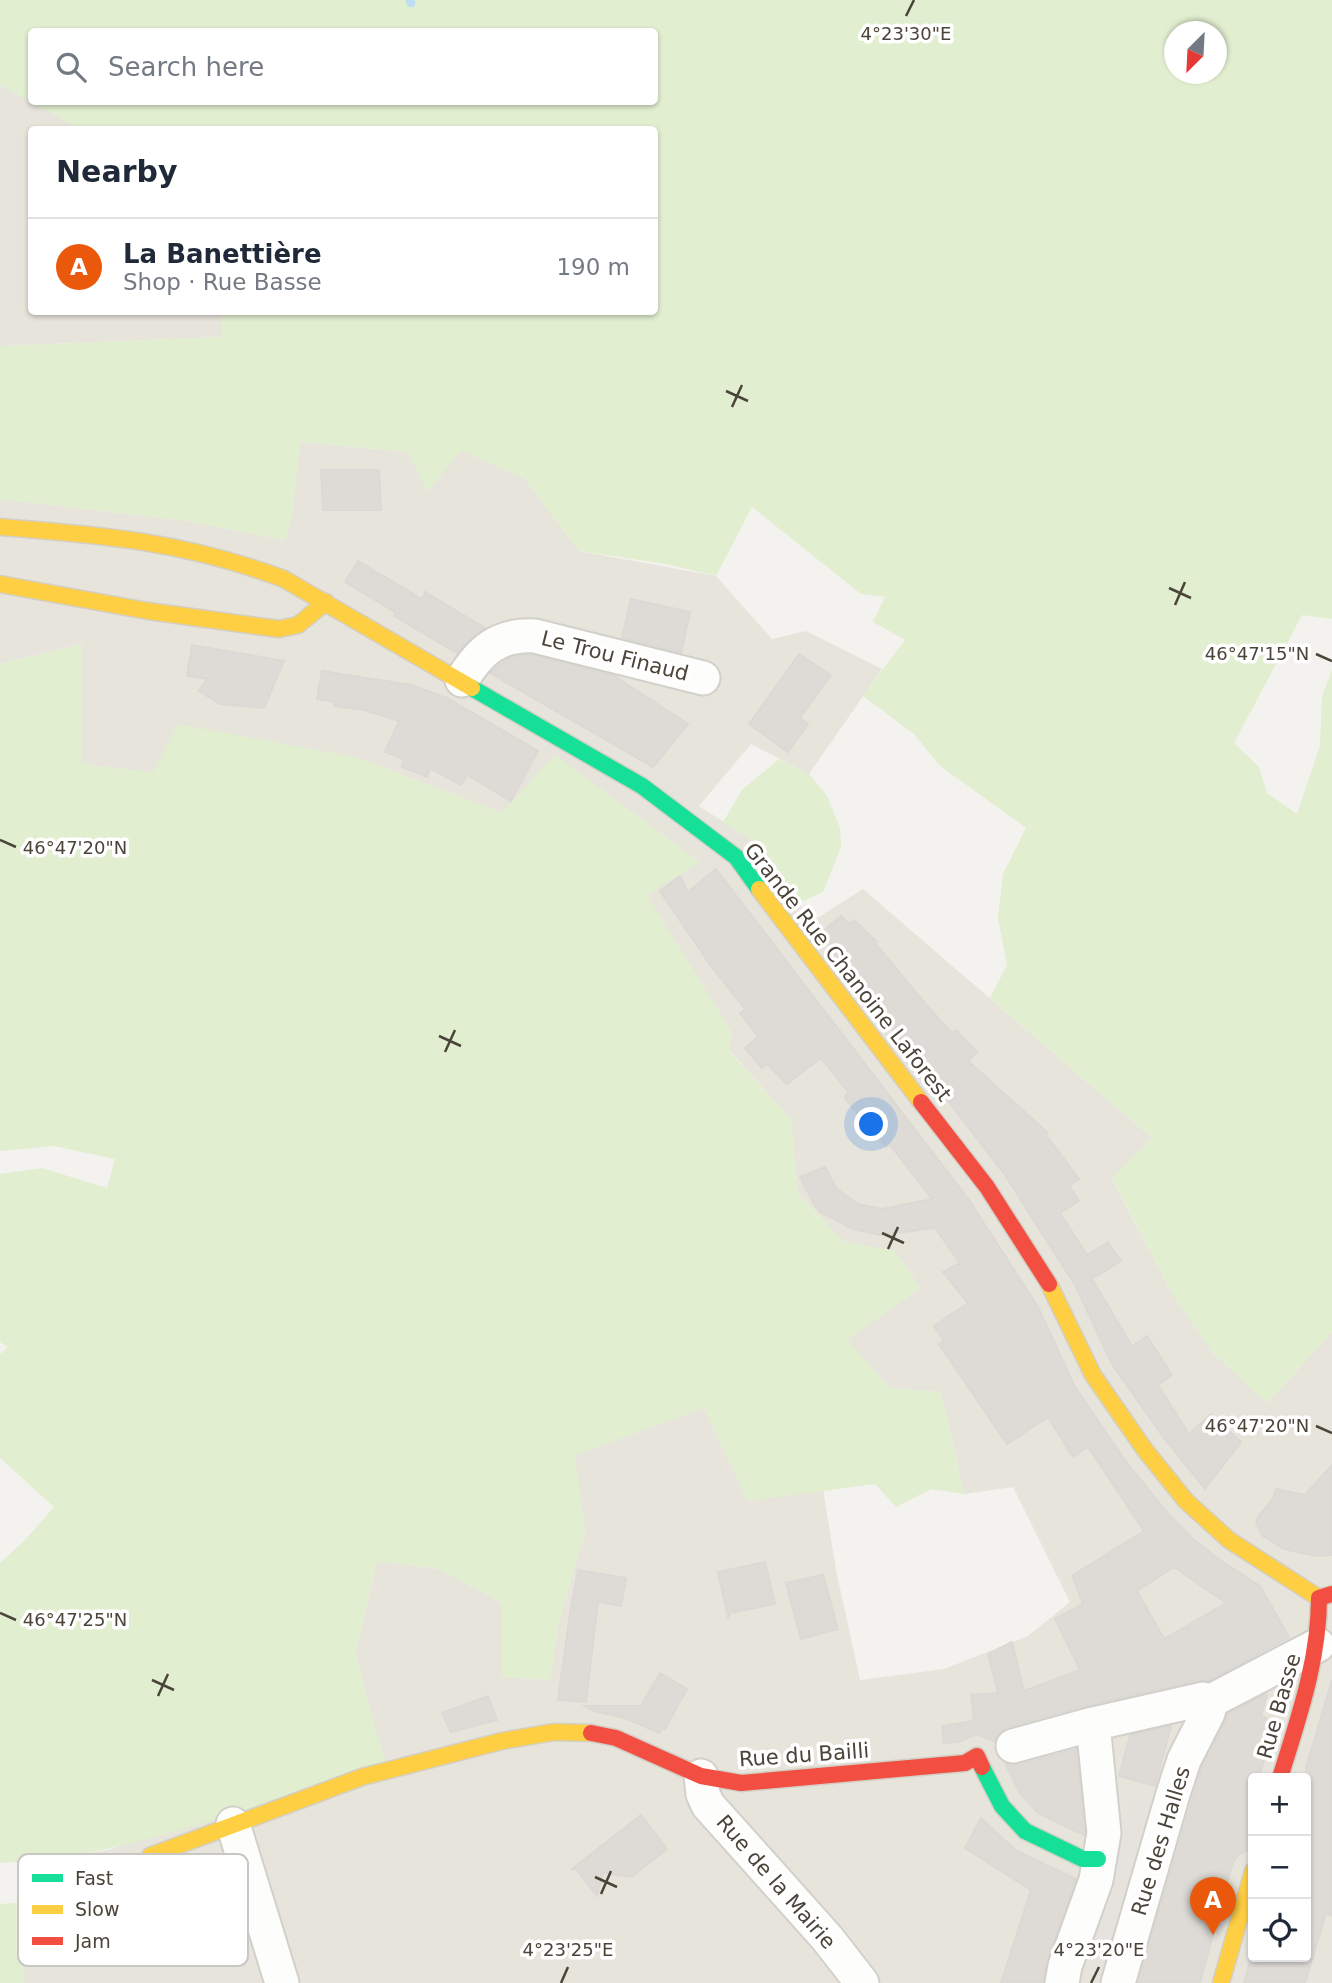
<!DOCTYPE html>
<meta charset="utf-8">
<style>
:root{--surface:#fff;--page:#f2f2f3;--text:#1f2937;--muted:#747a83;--line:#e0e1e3;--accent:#ea580c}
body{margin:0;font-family:"DejaVu Sans",sans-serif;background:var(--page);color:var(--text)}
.controls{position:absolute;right:21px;bottom:21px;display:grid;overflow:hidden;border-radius:7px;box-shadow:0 2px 5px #0004}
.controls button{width:63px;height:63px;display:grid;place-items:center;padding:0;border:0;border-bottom:2px solid var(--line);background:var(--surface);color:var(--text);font:35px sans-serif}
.compass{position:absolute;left:1164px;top:21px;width:63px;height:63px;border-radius:50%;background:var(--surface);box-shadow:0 2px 5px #0004;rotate:204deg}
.you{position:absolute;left:872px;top:1125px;width:24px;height:24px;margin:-18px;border:5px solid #fff;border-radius:50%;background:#1a73e8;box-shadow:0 0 0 10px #1a73e833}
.badge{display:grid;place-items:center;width:46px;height:46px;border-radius:50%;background:var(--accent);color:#fff;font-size:23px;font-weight:700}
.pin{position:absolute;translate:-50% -58px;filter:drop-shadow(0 2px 4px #0008)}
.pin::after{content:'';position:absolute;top:37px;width:24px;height:21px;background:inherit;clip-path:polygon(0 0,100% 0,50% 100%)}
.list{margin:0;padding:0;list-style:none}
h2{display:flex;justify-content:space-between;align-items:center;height:91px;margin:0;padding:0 28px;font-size:30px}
h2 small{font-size:23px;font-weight:400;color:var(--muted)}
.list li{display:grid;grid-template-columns:46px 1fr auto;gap:21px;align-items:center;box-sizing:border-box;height:98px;padding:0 28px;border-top:2px solid var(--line)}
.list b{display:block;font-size:26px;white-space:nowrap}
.list p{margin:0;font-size:23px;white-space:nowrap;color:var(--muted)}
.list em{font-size:23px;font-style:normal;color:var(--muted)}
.icon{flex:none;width:38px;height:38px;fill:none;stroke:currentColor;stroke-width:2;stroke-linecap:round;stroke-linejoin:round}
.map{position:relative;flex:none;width:1332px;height:1983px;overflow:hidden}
.search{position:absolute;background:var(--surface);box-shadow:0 2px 5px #0004;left:28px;top:28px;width:630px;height:77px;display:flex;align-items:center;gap:18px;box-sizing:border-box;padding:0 24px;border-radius:7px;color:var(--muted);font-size:26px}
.panel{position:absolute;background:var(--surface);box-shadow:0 2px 5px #0004;left:28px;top:126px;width:630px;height:189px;border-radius:7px}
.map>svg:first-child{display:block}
.residential{fill:#e7e4dc;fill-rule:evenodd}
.green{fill:#e1eecf;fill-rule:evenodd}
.parking{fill:#e6e3df}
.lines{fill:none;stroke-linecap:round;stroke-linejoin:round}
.stream{stroke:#c0ddf1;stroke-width:9}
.building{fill:#dedbd6;stroke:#dcd9d4;stroke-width:2;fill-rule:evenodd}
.street-casing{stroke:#d2d0cb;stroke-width:37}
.fast-casing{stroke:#d3cfc5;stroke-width:19}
.slow-casing{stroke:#d3cfc5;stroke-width:19}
.jam-casing{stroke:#d3cfc5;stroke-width:19}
.street{stroke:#fdfdfc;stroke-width:33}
.fast{stroke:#16e098;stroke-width:16}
.slow{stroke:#ffcf43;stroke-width:16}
.jam{stroke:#f24e42;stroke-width:16}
.ticks{fill:none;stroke:#4b4439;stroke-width:2.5}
.labels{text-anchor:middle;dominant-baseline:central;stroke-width:7;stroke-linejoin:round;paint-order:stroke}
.street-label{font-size:21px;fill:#4b4439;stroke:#fff}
.key{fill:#fff;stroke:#c9c7c4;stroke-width:2}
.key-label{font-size:19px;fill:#4b4439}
.ticks-label{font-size:18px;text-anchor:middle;fill:#4b4439;stroke:#fff;stroke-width:7;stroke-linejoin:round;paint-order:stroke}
</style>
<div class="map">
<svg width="1332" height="1983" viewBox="0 0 1332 1983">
<rect width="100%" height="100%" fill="#f4f2ee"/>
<!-- residential -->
<path class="residential" d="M0,85L81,129L32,130V312H221V337L0,346Z
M300,442L408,452L461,450L524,478L579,551L716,576L772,639L806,631L882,669L809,774L751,744L699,806L764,848L811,922L863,889L1152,1138L1112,1179L1170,1290L1212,1352L1267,1403L1332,1332V1983H24V1902L33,1861L108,1850L384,1761L355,1654L377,1561L439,1569L502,1603V1677L550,1680L558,1625L585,1532L574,1455L704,1408L748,1501L823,1489L836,1570L860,1680L944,1669L1028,1636L1070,1602L1013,1487L964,1494L941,1392L890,1388L846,1340L920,1288L895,1251L844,1242L798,1194L791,1120L729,1050L731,1031L646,895L699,862L502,813L359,758L154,773L82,764V644L0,664V499L187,521L285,540L292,513ZM1253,1778H1306V1957H1253Z"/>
<!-- green -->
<path class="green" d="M0,0H1332V619L1302,615L1234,743L1259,767L1267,793L1297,814L1320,746L1322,696L1332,670V1332L1267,1403L1212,1352L1170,1290L1112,1178L1152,1138L990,998L1007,965L998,918L1003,874L1026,828L939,765L914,734L863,696L905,640L873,622L885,597L861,594L752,507L716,576L666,564L579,551L524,478L461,450L428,492L408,452L300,442L292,513L285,540L187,521L0,499V346L221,337V312H654V130L81,129L0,85ZM32,32H654V102H32ZM1174,32H1216V74H1174Z
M82,644V764L153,772L178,724L359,758L502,813L555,755L700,862L647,895L731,1031L729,1051L791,1120L798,1194L844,1242L895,1251L920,1288L847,1340L890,1388L941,1392L964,1494L931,1489L896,1507L875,1484L748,1501L704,1408L575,1455L585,1532L558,1625L550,1680L501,1677L502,1603L439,1569L377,1561L355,1654L385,1761C259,1803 134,1857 0,1863V1563L25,1540L54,1507L0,1458V1354L8,1347L0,1342V1174L42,1168L107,1188L115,1159L54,1146L0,1151V664Z
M779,759L809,774L827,796L840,828L841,847L823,892L799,903L764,848L723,822L742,790Z
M24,1902V1983H0V1904Z"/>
<!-- parking -->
<path class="parking" d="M1133,1799L1151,1803L1114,1962L1089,1951Z"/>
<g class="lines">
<!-- stream -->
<path class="stream" d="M410,0L411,3"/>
</g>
<!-- building -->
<path class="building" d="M321,470H379L381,510H323Z
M358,561L422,599L425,592L485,628L470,639L457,653L394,616L396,613L345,582Z
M631,599L690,612L681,653L622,638Z
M192,645L284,661L264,708L220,704L199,691L207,679L187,676Z
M799,654L831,675L800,718L808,724L788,752L749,724Z
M524,655H533L614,676L688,724L653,767L490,673L508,659Z
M322,671L411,685L447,698L538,751L511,801L467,775L461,785L430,768L427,777L402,767L404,759L385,752L399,721L364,710L334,706L335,702L317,699Z
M716,869L969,1200L1038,1307L1075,1387L1127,1463L1169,1515L1192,1538L1217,1558L1260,1586L1289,1637L1209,1681L1199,1680L1089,1705L1008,1727L999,1733L994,1741L977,1734L958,1742L944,1743L942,1726L974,1721L971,1695L998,1693L988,1654L1012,1642L1024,1691L1080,1670L1055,1619L1083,1604L1072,1576L1144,1531L1088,1447L1073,1457L1048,1417L1007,1444L939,1344L944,1341L934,1326L968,1303L943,1272L960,1263L935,1228L881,1235L853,1229L820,1212L814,1204L800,1177L825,1167L837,1189L858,1204L882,1209L932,1199L890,1145L886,1147L861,1113L858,1115L845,1098L848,1092L821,1058L787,1084L767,1064L762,1068L745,1048L758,1037L740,1013L745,1009L711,966L660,891L680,876L688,892ZM1174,1567L1226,1603L1164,1639L1137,1591Z
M841,916L849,924L854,920L877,942L875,943L929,1008L952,1033L956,1030L977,1052L968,1061L1048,1133L1046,1135L1079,1179L1069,1186L1079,1201L1060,1213L1087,1255L1108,1242L1121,1261L1092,1279L1132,1346L1147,1336L1172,1375L1158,1385L1189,1434L1211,1414L1241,1442L1205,1489L1163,1437L1112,1364L1075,1285L1005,1175L820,934Z
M1332,1465V1555L1317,1556L1284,1549L1263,1536L1256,1523L1259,1515L1273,1499L1276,1489L1305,1495Z
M765,1562L775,1604L730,1613L728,1617L718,1572Z
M578,1570L626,1578L621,1606L598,1602L586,1702L558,1700L570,1613Z
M823,1575L838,1629L801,1639L786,1583Z
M660,1673L687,1689L665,1729L663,1728L659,1733L625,1718L594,1711L585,1706H641Z
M1332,1680V1916L1326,1913L1305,1983H1244L1253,1950V1957H1306V1768Z
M1263,1695H1267L1261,1716L1274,1722L1259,1778H1253V1850H1247L1238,1855L1232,1865L1200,1983H1138L1202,1767L1228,1714Z
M488,1696L497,1720L451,1732L442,1713Z
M1171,1726L1155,1786L1119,1776L1130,1735Z
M1076,1749L1085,1832L1084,1835L1038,1813L1020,1793L1005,1763L1018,1765Z
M641,1815L667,1849L631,1877L603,1873L597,1896L576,1869H572Z
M981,1818L1015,1850L1076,1879L1047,1960L1043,1983H1001L1031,1890L965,1848Z"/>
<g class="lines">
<!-- street casing -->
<g class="street-casing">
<path id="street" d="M462,680C480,650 499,634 535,636L703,678
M1013,1746L1093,1724L1203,1699L1211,1701L1318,1645
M701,1776L703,1794L708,1805L827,1938L862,1983
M233,1824L282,1983
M1062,1983L1065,1966L1096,1880L1104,1833L1093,1724
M1118,1983L1173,1794L1184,1760L1208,1713L1211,1701"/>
</g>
<!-- fast casing -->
<g class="fast-casing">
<path id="fast" d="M472,688L642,786L736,857L759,889
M982,1767L1002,1806L1025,1831L1083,1859H1098"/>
</g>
<!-- slow casing -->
<g class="slow-casing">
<path id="slow" d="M0,527C103,535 186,542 284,579L472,688
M0,584L148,611L279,629L298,625L326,602
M759,889L921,1102
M1049,1284L1093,1375L1145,1450L1186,1501L1229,1540L1319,1598
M150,1856L362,1777L502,1741L554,1732L591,1733
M1221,1983L1253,1871"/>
</g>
<!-- jam casing -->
<g class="jam-casing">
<path id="jam" d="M921,1102L987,1187L1049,1284
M591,1733L616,1738L701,1776L741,1783L965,1763L977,1756L982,1767
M1280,1778C1298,1719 1319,1661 1319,1598L1332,1594"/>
</g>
<!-- street -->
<use href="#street" class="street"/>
<!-- fast -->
<use href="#fast" class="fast"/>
<!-- slow -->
<use href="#slow" class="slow"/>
<!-- jam -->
<use href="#jam" class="jam"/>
</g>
<!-- ticks -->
<path class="ticks" d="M906,16L914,0M726,391L748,401M732,407L742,385M1169,588L1191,598M1175,605L1185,582M1316,654L1332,661M0,840L16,847M439,1036L461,1046M445,1052L455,1030M882,1233L904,1243M888,1249L898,1227M1316,1426L1332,1433M0,1613L16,1620M152,1680L174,1690M158,1696L168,1674M595,1877L617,1887M601,1894L611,1871M561,1983L568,1967M1091,1983L1099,1967"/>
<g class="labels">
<!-- street labels -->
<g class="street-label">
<text transform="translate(615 656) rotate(14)">Le Trou Finaud</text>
<text transform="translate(848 972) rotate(52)">Grande Rue Chanoine Laforest</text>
<text transform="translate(1279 1706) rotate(-74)">Rue Basse</text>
<text transform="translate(804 1755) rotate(-4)">Rue du Bailli</text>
<text transform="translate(1161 1841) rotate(-73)">Rue des Halles</text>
<text transform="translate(776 1882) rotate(49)">Rue de la Mairie</text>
</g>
</g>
<!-- legend -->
<rect x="18" y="1854" width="230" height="112" rx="10" class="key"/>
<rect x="32" y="1874" width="31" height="8" fill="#16e098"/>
<rect x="32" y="1905" width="31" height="9" fill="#ffcf43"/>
<rect x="32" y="1937" width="31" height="8" fill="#f24e42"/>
<g class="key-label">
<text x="75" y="1885">Fast</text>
<text x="75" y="1916">Slow</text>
<text x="75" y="1948">Jam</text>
</g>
<g class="ticks-label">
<text x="906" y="40">4°23'30"E</text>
<text x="1257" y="660">46°47'15"N</text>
<text x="75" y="854">46°47'20"N</text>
<text x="1257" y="1432">46°47'20"N</text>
<text x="75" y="1626">46°47'25"N</text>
<text x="568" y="1956">4°23'25"E</text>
<text x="1099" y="1956">4°23'20"E</text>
</g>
</svg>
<div class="controls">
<button>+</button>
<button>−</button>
<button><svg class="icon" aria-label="locate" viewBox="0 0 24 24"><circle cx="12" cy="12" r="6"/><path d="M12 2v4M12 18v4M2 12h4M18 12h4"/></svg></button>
</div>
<svg class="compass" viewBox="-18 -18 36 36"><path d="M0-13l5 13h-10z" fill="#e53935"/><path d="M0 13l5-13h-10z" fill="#747a83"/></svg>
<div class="you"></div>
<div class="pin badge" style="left:1213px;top:1935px">A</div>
<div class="search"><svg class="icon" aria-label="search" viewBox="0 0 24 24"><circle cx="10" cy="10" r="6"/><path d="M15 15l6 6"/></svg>Search here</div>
<section class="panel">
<h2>Nearby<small></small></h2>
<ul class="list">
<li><span class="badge">A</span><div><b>La Banettière</b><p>Shop · Rue Basse</p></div><em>190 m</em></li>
</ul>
</section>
</div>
